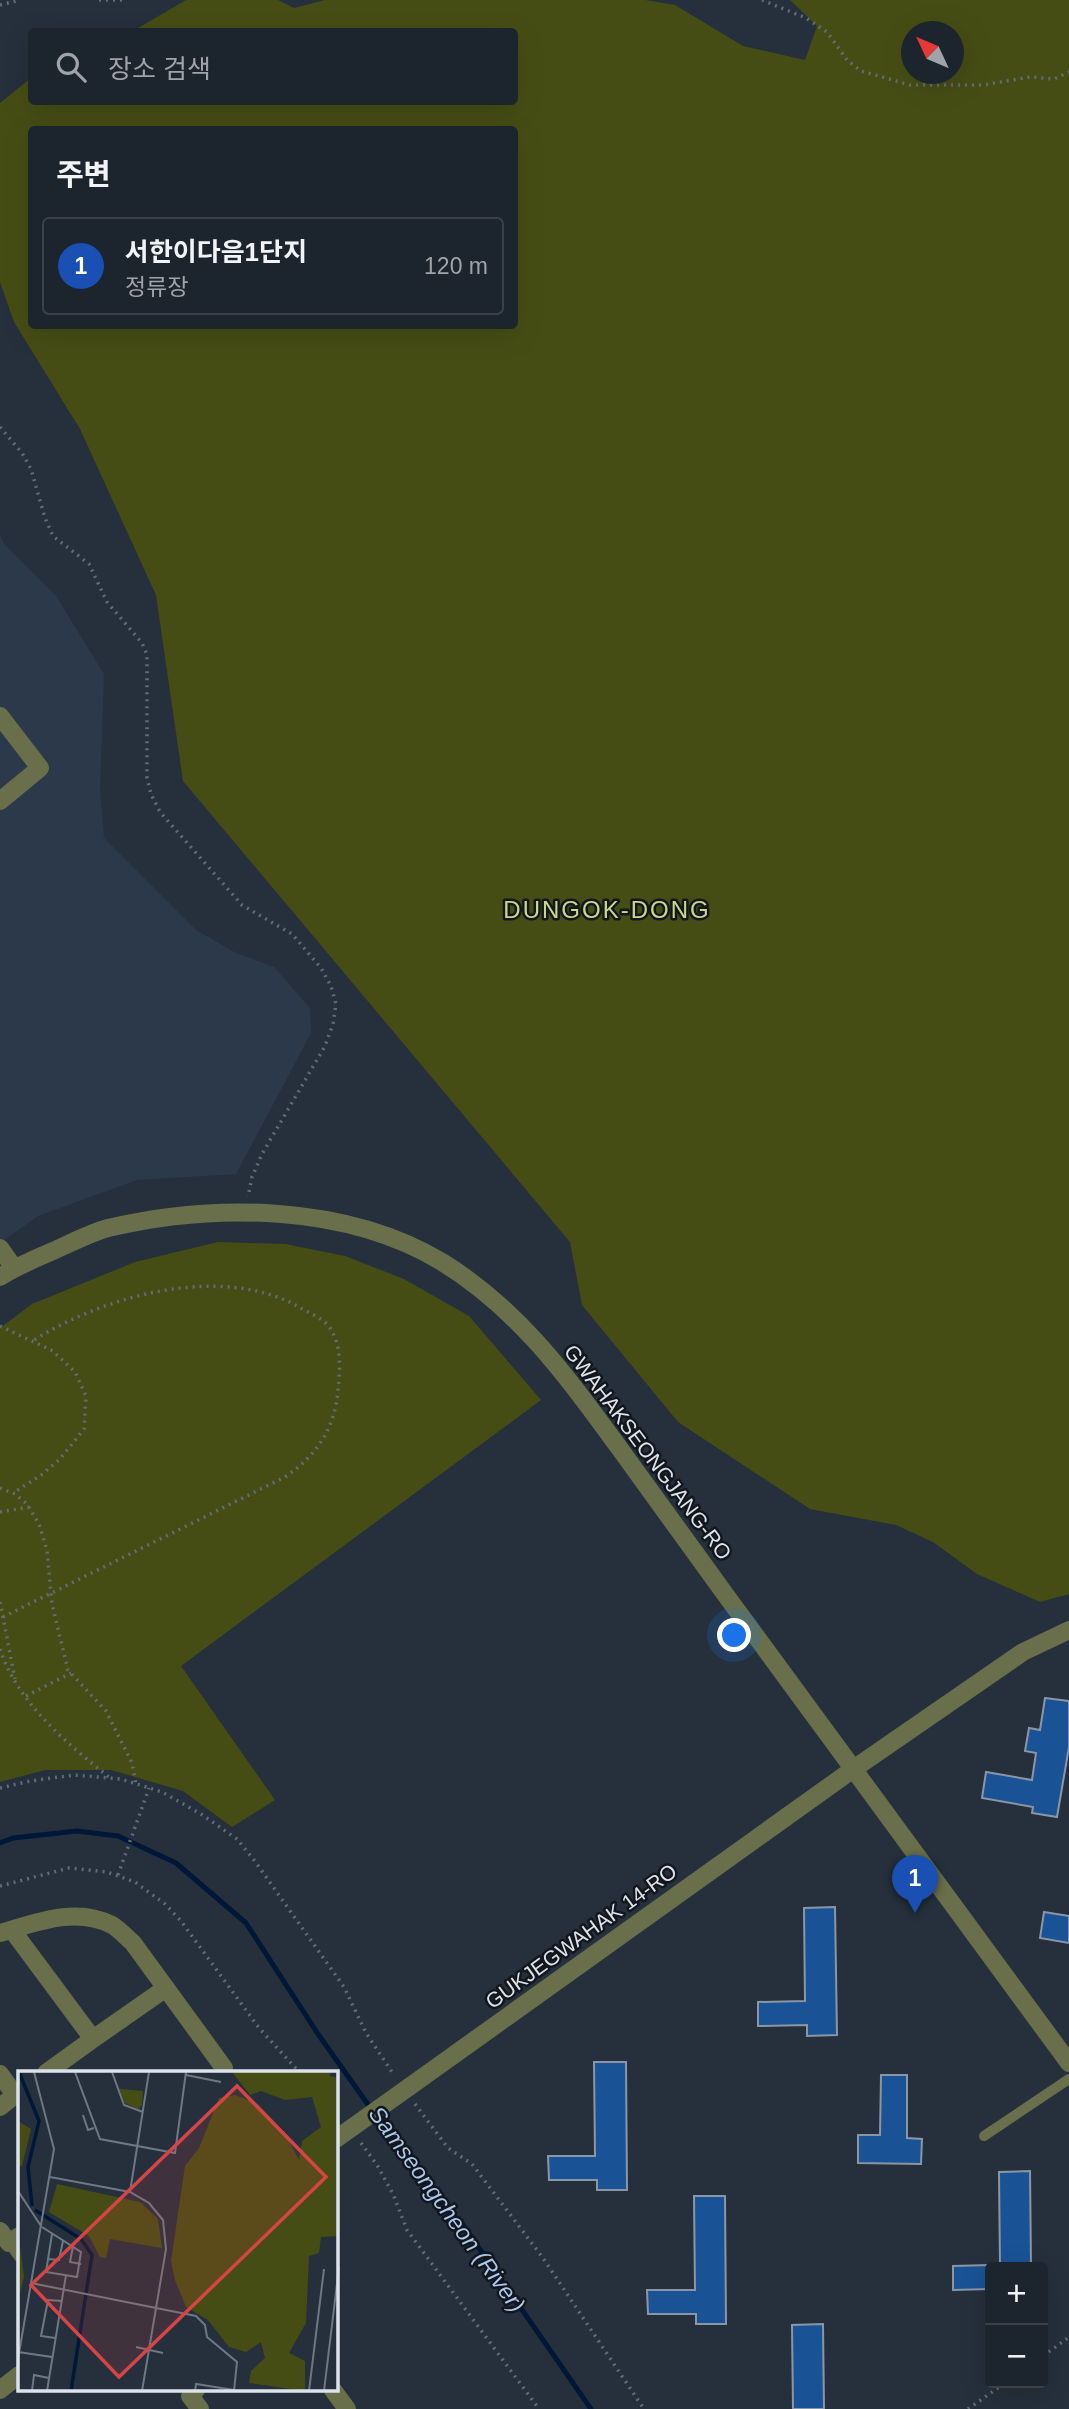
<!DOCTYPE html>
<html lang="ko">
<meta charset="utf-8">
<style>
:root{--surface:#1c242d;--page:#293039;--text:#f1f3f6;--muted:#a0a4aa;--line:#3a4149;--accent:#b45309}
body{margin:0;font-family:Helvetica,"Noto Sans KR",sans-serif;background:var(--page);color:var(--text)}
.controls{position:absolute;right:21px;bottom:21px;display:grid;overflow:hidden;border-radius:7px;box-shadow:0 7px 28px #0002}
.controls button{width:63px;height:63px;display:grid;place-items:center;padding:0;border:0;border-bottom:2px solid var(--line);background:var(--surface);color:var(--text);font:35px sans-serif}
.compass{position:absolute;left:901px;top:21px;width:63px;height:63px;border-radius:50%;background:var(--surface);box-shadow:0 7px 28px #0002;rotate:314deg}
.you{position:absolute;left:735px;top:1636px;width:24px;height:24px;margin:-18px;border:5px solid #fff;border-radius:50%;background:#1a73e8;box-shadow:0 0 0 10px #1a73e833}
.badge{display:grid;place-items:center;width:46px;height:46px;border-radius:50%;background:var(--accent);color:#fff;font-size:23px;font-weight:700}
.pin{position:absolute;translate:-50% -58px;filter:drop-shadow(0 2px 4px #0008)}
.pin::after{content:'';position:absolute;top:37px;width:24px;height:21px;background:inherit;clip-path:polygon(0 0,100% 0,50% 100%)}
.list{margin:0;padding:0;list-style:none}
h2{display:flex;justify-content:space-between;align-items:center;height:91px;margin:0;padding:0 28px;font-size:30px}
h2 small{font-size:23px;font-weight:400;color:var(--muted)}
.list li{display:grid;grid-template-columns:46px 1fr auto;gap:21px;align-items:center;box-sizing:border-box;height:98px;margin:0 14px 14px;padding:0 14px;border:2px solid var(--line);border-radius:7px}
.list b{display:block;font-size:26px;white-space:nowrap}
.list p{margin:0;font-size:23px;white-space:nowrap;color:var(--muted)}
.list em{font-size:23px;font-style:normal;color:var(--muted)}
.icon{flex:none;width:38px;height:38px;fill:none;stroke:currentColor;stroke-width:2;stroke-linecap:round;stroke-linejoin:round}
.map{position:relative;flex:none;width:1069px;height:2409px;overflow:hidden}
.search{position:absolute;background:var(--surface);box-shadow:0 7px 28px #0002;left:28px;top:28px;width:490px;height:77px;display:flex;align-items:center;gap:18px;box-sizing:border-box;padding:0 24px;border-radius:7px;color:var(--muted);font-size:26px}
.panel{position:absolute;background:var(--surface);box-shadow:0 7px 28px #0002;left:28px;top:126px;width:490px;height:203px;border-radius:7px}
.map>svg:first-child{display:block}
.built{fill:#2c394b}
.green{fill:#464d14;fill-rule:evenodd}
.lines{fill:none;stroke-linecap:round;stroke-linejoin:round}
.stream{stroke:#001738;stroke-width:5}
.building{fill:#195395;stroke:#8a96a6;stroke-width:2}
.path{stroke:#626c77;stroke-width:3.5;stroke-dasharray:2 5;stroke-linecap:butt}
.service{stroke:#696f4a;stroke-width:10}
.minor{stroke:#696f4a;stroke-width:18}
.tertiary{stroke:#696f4a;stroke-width:18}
.tertiary-bridge{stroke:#696f4a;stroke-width:18}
.labels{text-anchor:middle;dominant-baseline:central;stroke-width:5;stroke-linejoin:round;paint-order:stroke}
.street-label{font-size:21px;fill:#dde3ec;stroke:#13171d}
.water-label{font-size:23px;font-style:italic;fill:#abc8ed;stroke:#13171d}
.quarter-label{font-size:24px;letter-spacing:2px;fill:#cad78a;stroke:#13171d}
.inset-river{fill:none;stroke:#001738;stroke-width:3.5}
.inset-road{fill:none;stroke:#6f7882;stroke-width:2}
.view{fill:#d74445;fill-opacity:0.15;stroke:#d74445;stroke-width:3.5}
.inset-edge{fill:none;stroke:#dde3ec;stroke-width:3.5}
</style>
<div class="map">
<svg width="1069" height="2409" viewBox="0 0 1069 2409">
<rect width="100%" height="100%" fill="#25303c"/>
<!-- built -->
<path class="built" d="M0,534L4,544L56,596L104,674L100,790L104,838L196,930L236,953L274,967L310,1008L311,1033L236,1174L137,1180L38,1216L0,1243Z"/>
<!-- green -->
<path class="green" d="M186,0H278L294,8L325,0H645L675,5L743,46L805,60L817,26L790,0H1069V1594L1040,1602L977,1574L933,1542L896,1525L810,1509L678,1422L582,1305L570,1242L183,781L156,595L80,429L14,322L0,282V103L31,78L32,102H514V32L133,31ZM912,32H954V74H912ZM32,130H514V326H32Z
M218,1242L285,1244L345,1256L404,1279L469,1316L541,1400L181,1666L275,1800L232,1827L183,1791L111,1770H45L0,1782V1328L32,1304L135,1262Z"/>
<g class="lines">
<!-- stream -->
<path class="stream" d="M0,1843L13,1838L77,1831L118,1836L176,1863L246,1923L318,2034L432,2195L463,2225L591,2409"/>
</g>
<!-- building -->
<path class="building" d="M1045,1698L1069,1701V1747L1057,1817L1032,1813L1033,1807L982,1798L986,1772L1032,1780L1036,1753L1025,1751L1029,1728L1040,1730Z
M835,1907L837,2035L807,2036V2025L758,2026V2002L805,2001L804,1908Z
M1044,1912L1069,1916V1943L1040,1938Z
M594,2062H626L627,2190H597V2180H549L548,2156H595Z
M881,2075H907V2138L922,2139L921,2164L858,2163V2135H880Z
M1030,2171L1031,2267H1000L999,2172Z
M694,2196H725L726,2324H696V2314H648L647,2290H695Z
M990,2265V2289L953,2290V2266Z
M823,2324L824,2409H793L792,2325Z"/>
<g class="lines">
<!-- path -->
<path class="path" d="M99,0H124
M762,0L806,18L827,32L847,60L861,71L910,85H983L1030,77L1054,79L1069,72
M0,5L20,0
M0,427L22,453L31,469L45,518L53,536L89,564L107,602L142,643L147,655V778L151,794L160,812L242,905L292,934L321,968L331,986L336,1004L333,1024L325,1046L262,1154L252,1177L248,1197
M0,1326L53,1351L75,1372L86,1396L84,1429L60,1459L40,1476L13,1493
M0,1488L15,1494L27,1504L39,1524L47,1550L52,1604L68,1670L106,1711L132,1763L136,1784
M0,1512L29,1507
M0,1602L15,1679
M3,1617L285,1477C316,1456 335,1429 338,1390C340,1371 342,1345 330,1328C323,1318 309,1313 299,1307C221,1263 102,1296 31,1342
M0,1649C18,1704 67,1743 110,1778
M26,1696L71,1673
M0,1788L30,1781L74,1775L121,1779L162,1792L201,1814L237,1839L254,1860L344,1987L366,2033L394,2075
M118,1875L149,1788
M0,1886L69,1868L107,1872L135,1882L165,1904L181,1921L259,2028L300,2073
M415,2104L448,2148L472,2164L543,2258L644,2409
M361,2143L377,2165L393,2194L407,2230L539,2409
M1043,2356L1069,2337
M968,2409L1005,2383"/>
<!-- service -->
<path class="service" d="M984,2136L1069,2079
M9,2243L19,2257"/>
<!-- minor -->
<path class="minor" d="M0,716L40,768L0,801
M0,1248L14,1268
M852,1770L1023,1652L1069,1630
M12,1930L93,2039L166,1988
M0,1933C35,1923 76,1906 112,1925C119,1929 126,1937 133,1943L224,2068L223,2073
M46,2073L93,2039
M0,2074L15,2095L0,2107
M0,2231L9,2243L19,2236
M196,2390L190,2396L200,2409
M333,2390L347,2409"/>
<!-- tertiary -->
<path class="tertiary" d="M0,1277C17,1266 35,1259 53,1251C71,1243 90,1233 108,1228C214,1203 346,1204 442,1262C520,1310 567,1377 620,1449C655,1498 690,1546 725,1594C839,1751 954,1907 1069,2063
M409,2087L852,1770
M0,2390L19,2375"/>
<!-- tertiary-bridge -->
<path class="tertiary-bridge" d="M336,2139L409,2087"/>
</g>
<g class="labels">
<!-- street labels -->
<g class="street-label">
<text transform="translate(648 1452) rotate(53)">GWAHAKSEONGJANG-RO</text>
<text transform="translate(581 1936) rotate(-36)">GUKJEGWAHAK 14-RO</text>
</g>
<!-- water labels -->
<g class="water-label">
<text transform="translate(447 2209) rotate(54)">Samseongcheon (River)</text>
</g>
<!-- quarter labels -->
<g class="quarter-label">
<text x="607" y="909">DUNGOK-DONG</text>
</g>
</g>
<!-- overview -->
<g transform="translate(18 2071)">
<rect width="320" height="320" fill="#25303c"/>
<path d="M214,1H314L311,5L321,7L320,165L303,166L301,182L291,185L288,252L271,282L287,290V320L231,312L233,300L247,287L243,271L228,281L211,276L190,249L168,236L157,209L153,190L167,95L181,77L201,27L217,24L240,33L266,61L281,89L284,70L303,56L294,26L267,29L243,20L232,24ZM101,18L125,20L124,34L120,38L107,32ZM0,50L13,58L4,95L0,94ZM39,113L122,131L140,148L144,177L92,168L88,187L82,186L71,165L31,141ZM0,161L6,206L0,230Z" fill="#464d14"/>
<path class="inset-river" d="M1,1L21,50L10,96L14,135M17,139L63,168L74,184L53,320"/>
<path class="inset-road" d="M57,1L82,68L157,82L168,1M94,1L106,34L125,41M168,4L203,11M65,44L70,59L76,57M32,106L112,121L131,132L145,149L148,178L124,320M0,120L23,155M112,121L131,1M24,156L63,181L59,206L28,201L34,163M55,175L52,191L63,193M30,188L41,189L45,170M13,212L178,245L187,254L189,266L219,291L216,320M37,267L23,265L30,229L44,230M118,276L145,282M0,281L34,286M0,288L36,78L16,1M14,320L16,304L31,307M29,320L48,204M177,320L178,313L216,319M291,320L306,198M306,320L321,196"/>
<path class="view" d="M219,15L308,106L101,306L13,214Z"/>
<rect width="320" height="320" class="inset-edge"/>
</g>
</svg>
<div class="controls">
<button>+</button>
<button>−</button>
</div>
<svg class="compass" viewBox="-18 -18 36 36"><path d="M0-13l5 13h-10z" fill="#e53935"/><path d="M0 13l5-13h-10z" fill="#a0a4aa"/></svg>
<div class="you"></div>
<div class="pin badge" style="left:915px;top:1913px;background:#1a4fb4">1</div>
<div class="search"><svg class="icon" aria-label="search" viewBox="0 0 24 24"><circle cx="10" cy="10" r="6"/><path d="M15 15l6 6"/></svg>장소 검색</div>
<section class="panel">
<h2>주변<small></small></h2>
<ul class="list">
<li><span class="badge" style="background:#1a4fb4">1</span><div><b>서한이다음1단지</b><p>정류장</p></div><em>120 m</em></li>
</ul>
</section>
</div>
